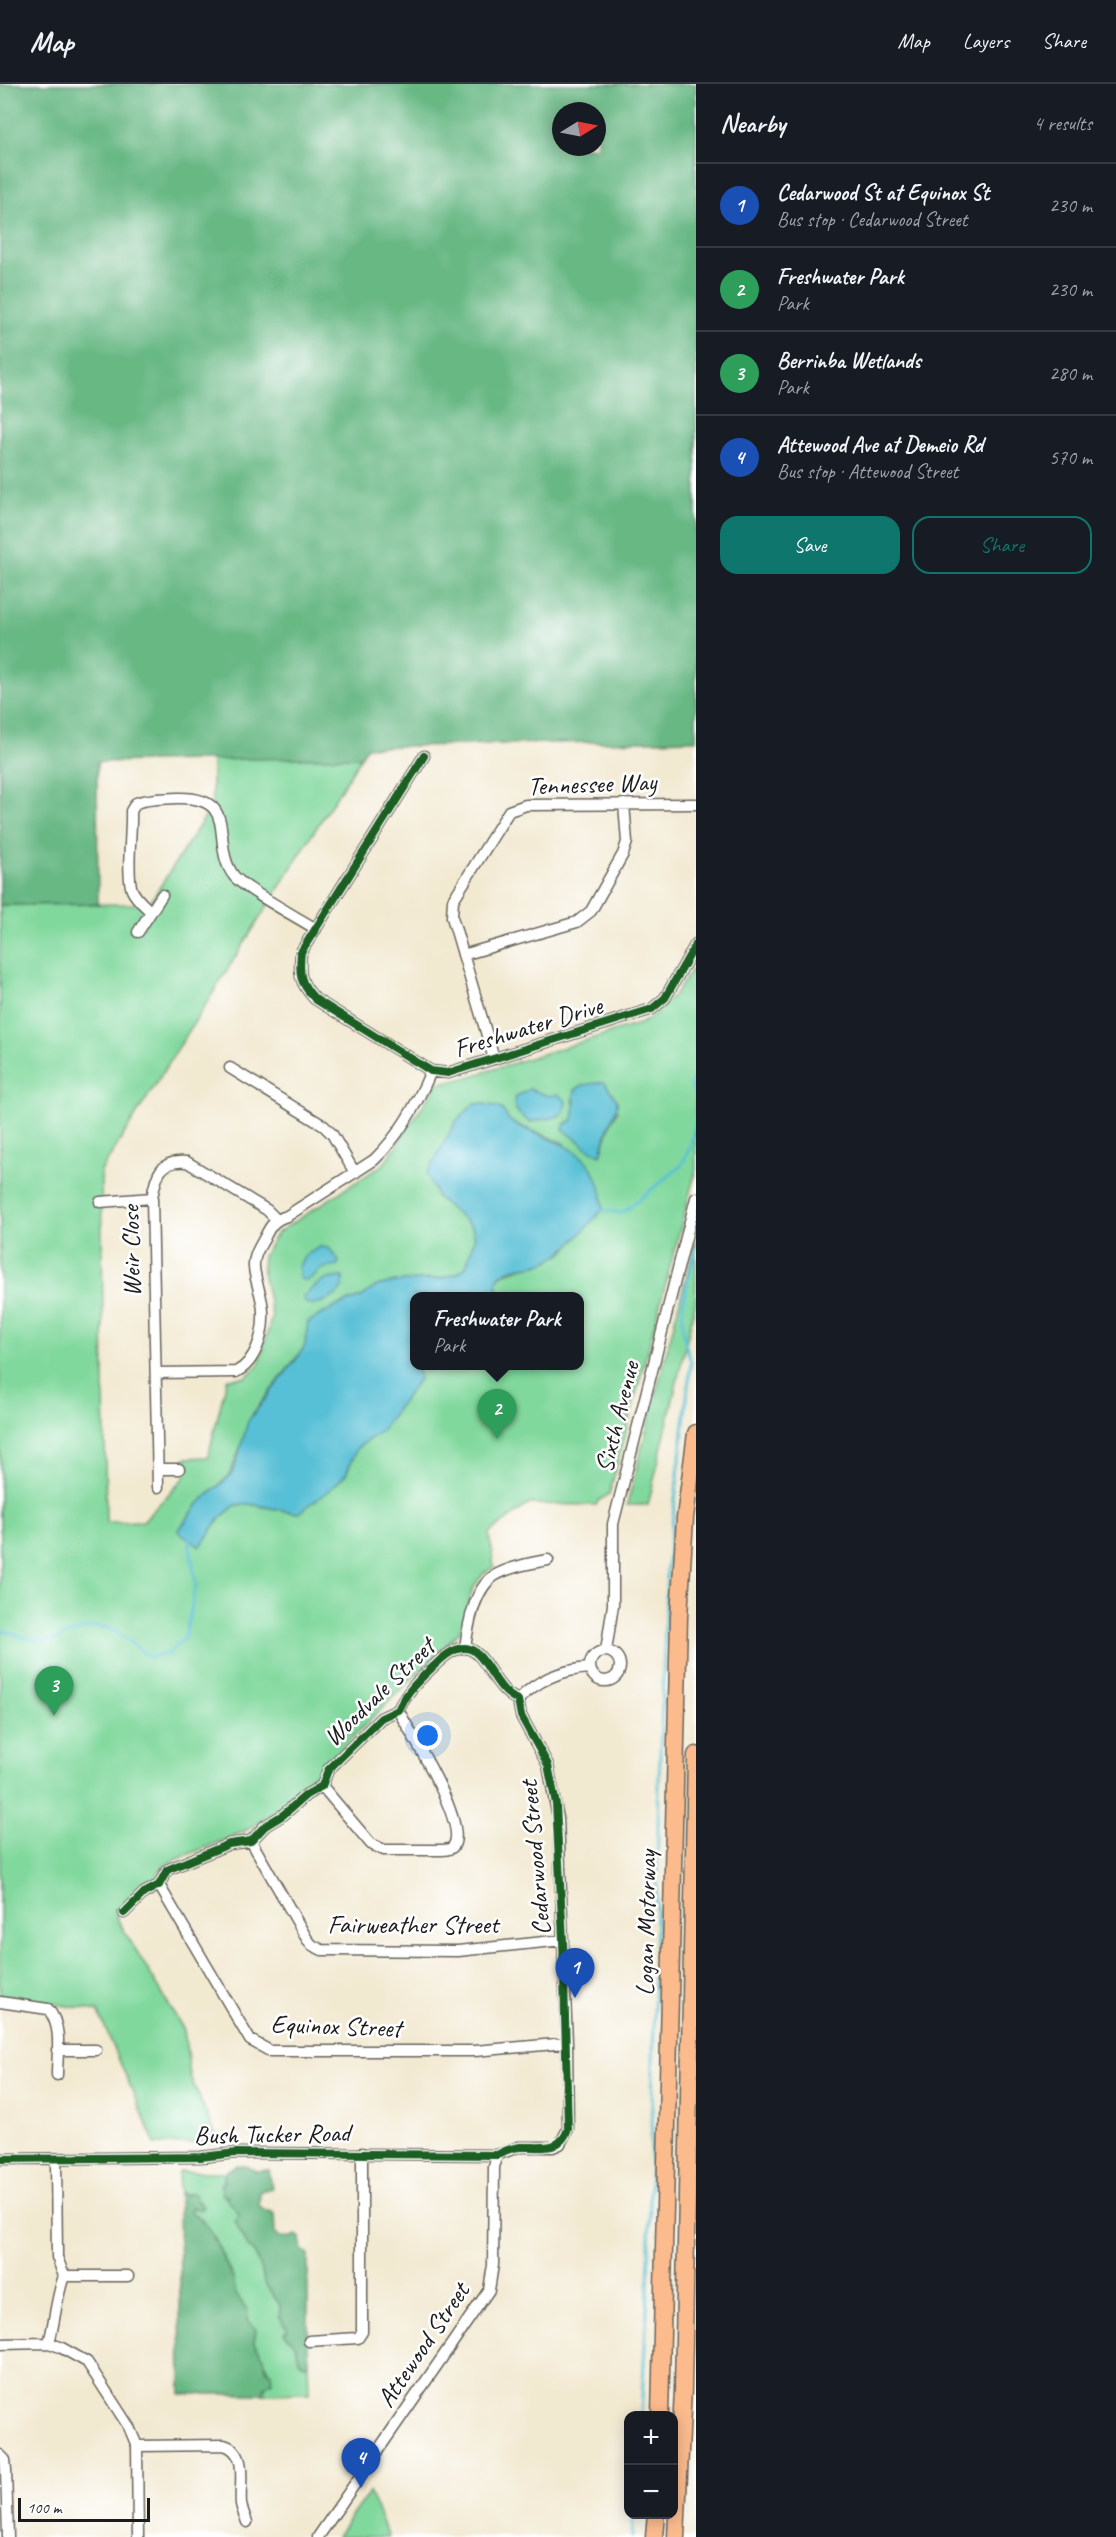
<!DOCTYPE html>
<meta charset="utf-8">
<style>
:root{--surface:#171b24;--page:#242831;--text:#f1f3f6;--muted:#9ea1a6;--line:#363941;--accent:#0f766e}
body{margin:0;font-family:Caveat,sans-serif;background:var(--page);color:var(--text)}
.controls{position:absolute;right:18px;bottom:18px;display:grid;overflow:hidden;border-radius:12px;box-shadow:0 3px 15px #0003}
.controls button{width:54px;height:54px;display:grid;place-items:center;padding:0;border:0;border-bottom:2px solid var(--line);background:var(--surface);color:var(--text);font:30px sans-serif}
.compass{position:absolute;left:552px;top:18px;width:54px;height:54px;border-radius:50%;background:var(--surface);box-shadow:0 3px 15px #0003;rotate:80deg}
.scale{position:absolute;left:18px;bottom:15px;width:132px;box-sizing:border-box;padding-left:6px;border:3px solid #1c1c1c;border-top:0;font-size:16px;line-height:21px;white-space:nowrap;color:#1c1c1c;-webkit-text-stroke:4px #fff;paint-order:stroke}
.you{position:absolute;left:428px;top:1652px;width:21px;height:21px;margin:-15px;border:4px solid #fff;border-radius:50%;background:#1a73e8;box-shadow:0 0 0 9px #1a73e833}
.badge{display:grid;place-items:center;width:39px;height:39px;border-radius:50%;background:var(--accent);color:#fff;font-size:20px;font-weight:700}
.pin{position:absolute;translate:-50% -50px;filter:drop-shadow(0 2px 3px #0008)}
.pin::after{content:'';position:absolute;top:32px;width:21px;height:18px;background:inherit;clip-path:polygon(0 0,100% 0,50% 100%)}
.popup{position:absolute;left:410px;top:1208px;width:174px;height:78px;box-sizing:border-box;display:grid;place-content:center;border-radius:12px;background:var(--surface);filter:drop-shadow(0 2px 4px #0005);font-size:20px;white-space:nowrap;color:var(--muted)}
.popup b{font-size:22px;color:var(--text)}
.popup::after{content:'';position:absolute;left:50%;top:100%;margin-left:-12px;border:12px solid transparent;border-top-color:var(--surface)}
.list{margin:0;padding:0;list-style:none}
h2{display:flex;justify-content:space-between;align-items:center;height:78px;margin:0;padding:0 24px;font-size:26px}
h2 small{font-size:20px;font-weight:400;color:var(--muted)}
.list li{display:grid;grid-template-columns:39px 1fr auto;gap:18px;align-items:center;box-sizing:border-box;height:84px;padding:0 24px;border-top:2px solid var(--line)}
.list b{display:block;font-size:22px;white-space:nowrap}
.list p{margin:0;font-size:20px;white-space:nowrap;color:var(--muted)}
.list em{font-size:20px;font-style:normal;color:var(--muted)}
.actions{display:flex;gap:12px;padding:18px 24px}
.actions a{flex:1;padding:14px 0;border:2px solid var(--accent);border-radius:18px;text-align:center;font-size:21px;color:var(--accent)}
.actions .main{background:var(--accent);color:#fff}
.map{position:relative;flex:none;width:696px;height:2453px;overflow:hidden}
header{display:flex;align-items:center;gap:36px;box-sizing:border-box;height:84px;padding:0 30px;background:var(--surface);border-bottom:2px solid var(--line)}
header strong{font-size:28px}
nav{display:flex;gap:33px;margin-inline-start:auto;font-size:21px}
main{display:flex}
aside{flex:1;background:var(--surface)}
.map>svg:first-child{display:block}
.green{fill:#81d89d;stroke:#4e7a5c;stroke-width:1.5;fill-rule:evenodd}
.forest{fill:#68b884;stroke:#426a50;stroke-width:1.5;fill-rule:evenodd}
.water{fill:#59c0d6;stroke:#3a6e79;stroke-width:1.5}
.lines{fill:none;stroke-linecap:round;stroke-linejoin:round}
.stream{stroke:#59c0d6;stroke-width:3}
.minor-casing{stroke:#67645b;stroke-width:13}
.highway-casing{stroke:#67645b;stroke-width:19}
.minor{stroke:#fff;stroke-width:10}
.highway{stroke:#fbbb8d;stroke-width:16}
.cycleway-casing{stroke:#fff;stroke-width:11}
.cycleway{stroke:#1b5e20;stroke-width:8}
.labels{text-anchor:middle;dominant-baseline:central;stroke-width:5;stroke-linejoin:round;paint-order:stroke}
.street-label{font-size:26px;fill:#1c1c1c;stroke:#fff}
</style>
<header>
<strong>Map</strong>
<nav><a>Map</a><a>Layers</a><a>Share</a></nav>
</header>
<main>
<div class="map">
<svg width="696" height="2453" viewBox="0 0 696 2453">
<rect width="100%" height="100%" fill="#fff"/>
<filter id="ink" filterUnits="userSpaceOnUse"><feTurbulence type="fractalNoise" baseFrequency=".0167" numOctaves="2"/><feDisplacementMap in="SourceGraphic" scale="12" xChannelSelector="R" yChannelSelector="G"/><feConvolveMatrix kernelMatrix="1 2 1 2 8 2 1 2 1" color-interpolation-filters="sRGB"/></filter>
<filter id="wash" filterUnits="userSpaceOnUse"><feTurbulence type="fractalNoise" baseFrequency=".008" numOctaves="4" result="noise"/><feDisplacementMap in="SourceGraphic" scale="24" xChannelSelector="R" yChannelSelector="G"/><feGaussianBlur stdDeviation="1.35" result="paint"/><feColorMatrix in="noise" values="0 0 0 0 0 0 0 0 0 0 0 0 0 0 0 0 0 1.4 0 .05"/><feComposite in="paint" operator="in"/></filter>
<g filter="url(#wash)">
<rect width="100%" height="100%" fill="#f2e9d1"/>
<!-- green -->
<path class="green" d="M361,673L101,1087L106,1438L143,1437L185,1393V1374L208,1373L227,1295L246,1293L259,1280L272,1232L262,1184L263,1172L277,1149L384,1080L438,999L462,995L642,939C667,924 681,903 696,879V1086L609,1411L599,1416L596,1421L529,1420L489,1449L494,1483L483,1490L473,1504L460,1547L280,1725L245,1747L163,1781L155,1795L129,1814L116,1833L184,1946L190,1992L219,2059L155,2060L98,1927L0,1911V821L149,820L212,722V675ZM573,1016L618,1026L610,1041L601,1070L565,1040L572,1037L576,1028ZM474,1020H484L501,1025L510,1038L564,1059L576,1151C572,1158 567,1166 561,1170C547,1178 503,1186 498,1195C495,1201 499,1207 502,1212H580V1282H417L419,1295L381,1347L357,1364L346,1390L298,1429L249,1420L236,1421L220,1434L200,1463L178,1447L198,1420L230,1391L253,1329L337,1222L361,1213L377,1202L395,1198L443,1194L458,1189L466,1183L475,1153L472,1143L437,1113L455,1039Z
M696,1154V1217L648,1421H627Z
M178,2088H225L223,2098L229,2111L227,2113L240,2130L246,2161L254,2167L266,2201L280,2221L288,2247L284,2248C287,2253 292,2255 295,2260C299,2266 296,2272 301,2279L308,2280L309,2309L264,2310L265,2303L272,2298C270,2285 262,2275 256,2264C249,2250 246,2233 242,2218L236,2215L233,2206L234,2197L216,2157L202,2135L190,2127L200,2119L179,2108Z
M369,2408L389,2453H336Z"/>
<!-- forest -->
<path class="forest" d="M0,0H696V656L367,663L361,673L97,678L98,820L0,821ZM561,27H597V63H561Z
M236,2081L245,2082L256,2087L269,2086L272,2104L260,2107L259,2122L265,2127H271L274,2130L275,2150C281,2154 290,2155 296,2151L300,2154L302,2166L308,2170V2280L301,2279C297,2273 298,2271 297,2264C295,2257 288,2254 284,2248L288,2246L280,2233V2221L266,2201L254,2167L246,2161L235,2137L239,2130L226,2113L228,2111H223L220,2100L224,2098L225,2088Z
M179,2108L184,2112L190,2109L195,2111L196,2116L203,2123L200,2126L192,2123L190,2127L209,2144L234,2197C233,2212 240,2215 248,2227L247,2237L256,2245L254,2258L264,2273L266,2285L271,2289L272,2298L265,2303L264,2310H181Z"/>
<!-- water -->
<path class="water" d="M604,998C622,1022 620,1016 609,1042C606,1051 603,1061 601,1071L590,1066L563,1045L565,1040L572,1037C577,1026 573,1017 575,1006L583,1001Z
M529,1005L549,1012L558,1010L566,1017L564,1028L556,1033L530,1038C520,1031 512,1026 515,1013Z
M474,1020C482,1020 495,1020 501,1025C506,1029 507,1036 513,1039C557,1061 602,1063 603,1126C583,1145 567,1171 540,1180C528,1184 505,1182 498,1195C495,1201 499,1207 502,1212H414V1282H417L419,1295L381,1347L357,1364L346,1390L329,1407L298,1429L249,1420L236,1421L220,1434L200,1463L178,1447L198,1420L231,1391L236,1380L248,1337L300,1270L305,1261L308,1238L337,1222L361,1213L377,1202L395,1198L443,1194L458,1189L466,1183L475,1153L472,1143L437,1113L427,1090L455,1039Z
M320,1163L329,1164L339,1177L337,1182L323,1184L307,1197L300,1195C295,1178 305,1170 320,1163Z
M343,1193C347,1211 320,1223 305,1219L303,1213C318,1199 322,1194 343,1193Z"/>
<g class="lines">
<!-- stream -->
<path class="stream" d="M696,989L691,1001L696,1014
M603,1126L621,1129L626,1126L681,1082L691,1061L696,1036
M0,1546C13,1549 27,1555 40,1557C65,1559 87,1534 112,1546C125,1552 138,1564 149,1573L168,1570L185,1553L196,1501L189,1456
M641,2332L648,2209L659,1697L667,1485L691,1278C675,1232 684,1211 696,1165
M632,2453L634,2430"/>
</g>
</g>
<g filter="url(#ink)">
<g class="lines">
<!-- minor casing -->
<g class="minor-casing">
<path id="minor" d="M424,672L301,868C299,890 299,898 315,915L431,987L448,989L652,925L665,914L696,860
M151,828C144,821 136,815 132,806C126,790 132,747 131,727L136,719C149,714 163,715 177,714C242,712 209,760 234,792C246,806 297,833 316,845
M138,848L162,811
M463,871L577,838L591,827L623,770L627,758L624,720
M494,975L452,833L453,816L509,727L526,721L696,720
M230,984L324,1042L332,1050L355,1089
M100,1118L152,1114
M156,1289L236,1288C256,1278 264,1250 263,1228C263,1213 255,1198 254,1183C253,1172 260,1162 265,1153C270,1142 274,1136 287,1132L374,1076C398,1053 418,1018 431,987
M158,1385H179
M158,1403L152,1114C156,1091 160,1075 187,1078L267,1126L276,1135
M465,1564C468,1542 474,1505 494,1492C509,1483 531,1479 548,1476
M590 1582a15 15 0 1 1 30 0a15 15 0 1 1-30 0Z
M606,1567L613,1521V1440L696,1114
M518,1616C538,1595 561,1586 589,1584
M322,1702L371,1760L384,1766H442C447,1766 452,1765 454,1761C467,1738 411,1649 398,1626
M251,1757L307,1855L312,1861L322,1866L458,1867L563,1856
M159,1801L250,1956L270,1967H475L567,1959
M124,1829L144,1809L159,1801L167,1786L229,1760L251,1757L265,1742L283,1731L306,1711L322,1702L328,1686L381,1634L398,1626C408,1605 420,1595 436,1580C484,1533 484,1603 518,1616
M0,1918L48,1925C63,1942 57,1970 57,1991
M57,1966H96
M0,2075L201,2073L236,2069L497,2071L518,2063H553L560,2060L568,2045L567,1959L558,1734L548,1681L521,1632L518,1616
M64,2192H128
M309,2257L358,2254L362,2248V2069
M49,2259C55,2237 56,2214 64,2192L57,2173L56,2075
M0,2260L49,2259L60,2263L87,2278L129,2343L137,2362L138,2453
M137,2362L224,2361C249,2368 239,2399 241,2420C242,2426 245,2432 247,2438
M0,2371L5,2376L6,2386L8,2453
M318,2453L489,2206L493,2181L494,2083L497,2071"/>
</g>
<!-- highway casing -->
<g class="highway-casing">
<path id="highway" d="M660,2332L679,1533L685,1434L696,1349
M654,2453L656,2430
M676,2453L683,2305L696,1671"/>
</g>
<!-- minor -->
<use href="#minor" class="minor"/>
<!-- highway -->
<use href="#highway" class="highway"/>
<!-- cycleway casing -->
<g class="cycleway-casing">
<path id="cycleway" d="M424,672L301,868C299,890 299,898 315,915L431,987L448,989L652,925L665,914L696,860
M0,2075L201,2073L236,2069L497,2071C504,2067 511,2064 520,2063C540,2062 560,2069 568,2045L563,1856L556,1720L548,1681L521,1632L518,1616C484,1603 484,1533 436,1580C420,1595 408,1605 398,1626L381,1634L328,1686L322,1702L306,1711L283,1731L265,1742L251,1757L229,1760L167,1786L159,1801L144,1809L124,1829"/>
</g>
<!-- cycleway -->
<use href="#cycleway" class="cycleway"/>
</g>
</g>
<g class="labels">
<!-- street labels -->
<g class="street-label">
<text transform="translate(592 700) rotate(-2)">Tennessee Way</text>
<text transform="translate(528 943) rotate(-17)">Freshwater Drive</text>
<text transform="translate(131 1167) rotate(-91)">Weir Close</text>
<text transform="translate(617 1333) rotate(-76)">Sixth Avenue</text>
<text transform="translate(379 1608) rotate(-44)">Woodvale Street</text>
<text transform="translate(535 1774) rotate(-95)">Cedarwood Street</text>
<text transform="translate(646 1839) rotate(-89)">Logan Motorway</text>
<text x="413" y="1840">Fairweather Street</text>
<text transform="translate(336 1942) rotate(2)">Equinox Street</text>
<text transform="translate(272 2050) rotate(-1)">Bush Tucker Road</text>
<text transform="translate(423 2261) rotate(-56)">Attewood Street</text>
</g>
</g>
</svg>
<div class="controls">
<button>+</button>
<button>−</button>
</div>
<svg class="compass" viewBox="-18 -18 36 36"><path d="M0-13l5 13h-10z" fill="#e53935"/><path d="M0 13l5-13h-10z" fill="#9ea1a6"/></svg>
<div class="scale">100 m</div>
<div class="you"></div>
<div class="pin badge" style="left:575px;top:1914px;background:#1a4fb4">1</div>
<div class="pin badge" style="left:497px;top:1355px;background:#2e9e5b">2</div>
<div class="popup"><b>Freshwater Park</b>Park</div>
<div class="pin badge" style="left:54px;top:1632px;background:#2e9e5b">3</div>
<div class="pin badge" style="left:361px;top:2404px;background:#1a4fb4">4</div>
</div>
<aside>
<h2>Nearby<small>4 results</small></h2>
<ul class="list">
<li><span class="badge" style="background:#1a4fb4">1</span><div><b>Cedarwood St at Equinox St</b><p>Bus stop · Cedarwood Street</p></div><em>230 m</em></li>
<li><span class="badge" style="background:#2e9e5b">2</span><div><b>Freshwater Park</b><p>Park</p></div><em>230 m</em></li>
<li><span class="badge" style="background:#2e9e5b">3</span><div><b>Berrinba Wetlands</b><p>Park</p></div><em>280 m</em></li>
<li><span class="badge" style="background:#1a4fb4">4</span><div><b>Attewood Ave at Demeio Rd</b><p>Bus stop · Attewood Street</p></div><em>570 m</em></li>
</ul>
<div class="actions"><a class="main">Save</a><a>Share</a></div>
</aside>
</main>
